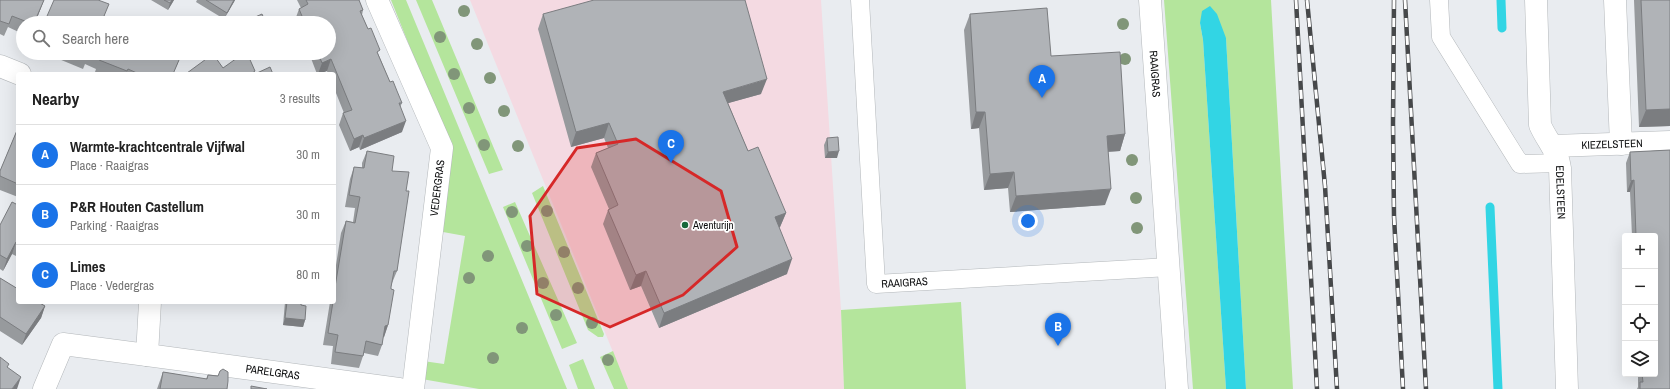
<!DOCTYPE html>
<meta charset="utf-8">
<style>
:root{--surface:#fff;--page:#f6f6f6;--text:#222;--muted:#767676;--line:#e0e0e0;--accent:#1a73e8}
body{margin:0;font-family:"Archivo Narrow",sans-serif;background:var(--page);color:var(--text)}
.controls{position:absolute;right:12px;bottom:12px;display:grid;overflow:hidden;border-radius:4px;box-shadow:0 4px 16px #0002}
.controls button{width:36px;height:36px;display:grid;place-items:center;padding:0;border:0;border-bottom:1px solid var(--line);background:var(--surface);color:var(--text);font:20px sans-serif}
.you{position:absolute;left:1028px;top:221px;width:14px;height:14px;margin:-10px;border:3px solid #fff;border-radius:50%;background:#1a73e8;box-shadow:0 0 0 6px #1a73e833}
.badge{display:grid;place-items:center;width:26px;height:26px;border-radius:50%;background:var(--accent);color:#fff;font-size:13px;font-weight:700}
.pin{position:absolute;translate:-50% -33px;filter:drop-shadow(0 1px 2px #0008)}
.pin::after{content:'';position:absolute;top:21px;width:14px;height:12px;background:inherit;clip-path:polygon(0 0,100% 0,50% 100%)}
.list{margin:0;padding:0;list-style:none}
h2{display:flex;justify-content:space-between;align-items:center;height:52px;margin:0;padding:0 16px;font-size:17px}
h2 small{font-size:13px;font-weight:400;color:var(--muted)}
.list li{display:grid;grid-template-columns:26px 1fr auto;gap:12px;align-items:center;box-sizing:border-box;height:60px;padding:0 16px;border-top:1px solid var(--line)}
.list b{display:block;font-size:15px;white-space:nowrap}
.list p{margin:0;font-size:13px;white-space:nowrap;color:var(--muted)}
.list em{font-size:13px;font-style:normal;color:var(--muted)}
.icon{flex:none;width:22px;height:22px;fill:none;stroke:currentColor;stroke-width:2;stroke-linecap:round;stroke-linejoin:round}
.map{position:relative;flex:none;width:1670px;height:389px;overflow:hidden}
.search{position:absolute;background:var(--surface);box-shadow:0 4px 16px #0002;left:16px;top:16px;width:320px;height:44px;display:flex;align-items:center;gap:10px;box-sizing:border-box;padding:0 14px;border-radius:22px;color:var(--muted);font-size:15px}
.panel{position:absolute;background:var(--surface);box-shadow:0 4px 16px #0002;left:16px;top:72px;width:320px;height:232px;border-radius:4px}
.map>svg:first-child{display:block}
.education{fill:#f4dae2}
.green{fill:#b4e59c}
.water{fill:#32d5e4}
.lines{fill:none;stroke-linecap:round;stroke-linejoin:round}
.stream{stroke:#32d5e4;stroke-width:9}
.lane-casing{stroke:#b3b7ba;stroke-width:19}
.street-casing{stroke:#b3b7ba;stroke-width:23}
.lane{stroke:#fff;stroke-width:18}
.street{stroke:#fff;stroke-width:22}
.rail-casing{stroke:#46484a;stroke-width:4.5}
.rail{stroke:#fff;stroke-width:3;stroke-dasharray:9;stroke-linecap:butt}
.tree{fill:#819679}
.wall{fill:#979a9d}
.shaded-wall{fill:#7b7d80}
.building{fill:#b0b3b7;stroke:#7b7d80}
.marked{fill:#d62828;fill-opacity:0.2;stroke:#d62828;stroke-width:3;stroke-linejoin:round}
.poi-dot{fill:#16693b;stroke:#fff;stroke-width:1.5}
.labels{text-anchor:middle;dominant-baseline:central;stroke-width:3.5;stroke-linejoin:round;paint-order:stroke}
.street-label{font-size:11px;fill:#0b0c0d;stroke:#fff}
.poi-label{font-size:11px;fill:#0b0c0d;stroke:#fff;text-anchor:start}
</style>
<div class="map">
<svg width="1670" height="389" viewBox="0 0 1670 389">
<rect width="100%" height="100%" fill="#e9ecf0"/>
<!-- education -->
<path class="education" d="M470,0H642L571,147L604,138L613,158V219L630,290L641,286L654,317L770,232L780,227L718,106L735,0H821L841,310L844,389H628Z"/>
<!-- green -->
<path class="green" d="M391,0H406L567,389H479L416,378L423,361L444,364L465,236L443,232L452,152Z
M416,0H432L503,170L489,174Z
M1164,0H1271L1293,389H1246L1226,38L1200,23L1203,40L1226,389H1193Z
M543,186L604,334L603,337H598L588,330L532,193Z
M515,202L577,343L562,349L503,207Z
M961,302L966,389H844L841,310Z
M613,351L628,389H614L600,357Z
M583,359L595,389H578L569,365Z"/>
<!-- water -->
<path class="water" d="M1210,6L1217,14L1226,38L1246,389H1226L1203,40L1200,23L1202,11Z"/>
<g class="lines">
<!-- stream -->
<path class="stream" d="M1501,0L1502,28
M1490,207L1498,389"/>
<!-- lane casing -->
<g class="lane-casing">
<g id="lane">
<path id="s1" d="M860,0L876,284L1169,267"/>
<path d="M1439,0L1441,37L1520,164L1560,163"/>
</g>
</g>
<!-- street casing -->
<g class="street-casing">
<g id="street">
<path d="M377,0L442,148L413,389"/>
<path id="s2" d="M1150,0L1177,389"/>
<path id="s3" d="M1536,0L1540,125C1547,141 1558,151 1560,168L1567,389"/>
<path d="M1615,0L1621,144"/>
<path d="M0,66L20,74"/>
<path id="s4" d="M1553,146L1670,142"/>
<path id="s5" d="M150,302L147,355L399,389"/>
<path d="M44,389L63,344L147,355"/>
</g>
</g>
<!-- lane -->
<use href="#lane" class="lane"/>
<!-- street -->
<use href="#street" class="street"/>
<!-- rail casing -->
<g class="rail-casing">
<path id="rail" d="M1296,0L1317,389
M1307,0L1325,186L1337,389
M1394,0L1393,124L1394,216L1403,389
M1405,0L1426,389"/>
</g>
<!-- rail -->
<use href="#rail" class="rail"/>
</g>
<!-- trees -->
<g class="tree">
<circle cx="464" cy="11" r="6"/>
<circle cx="1123" cy="24" r="6"/>
<circle cx="440" cy="37" r="6"/>
<circle cx="477" cy="44" r="6"/>
<circle cx="1125" cy="59" r="6"/>
<circle cx="454" cy="74" r="6"/>
<circle cx="490" cy="78" r="6"/>
<circle cx="469" cy="108" r="6"/>
<circle cx="504" cy="111" r="6"/>
<circle cx="484" cy="145" r="6"/>
<circle cx="518" cy="146" r="6"/>
<circle cx="1132" cy="160" r="6"/>
<circle cx="1136" cy="198" r="6"/>
<circle cx="547" cy="211" r="6"/>
<circle cx="512" cy="212" r="6"/>
<circle cx="1137" cy="228" r="6"/>
<circle cx="527" cy="246" r="6"/>
<circle cx="564" cy="252" r="6"/>
<circle cx="488" cy="256" r="6"/>
<circle cx="469" cy="278" r="6"/>
<circle cx="543" cy="283" r="6"/>
<circle cx="578" cy="288" r="6"/>
<circle cx="556" cy="315" r="6"/>
<circle cx="592" cy="323" r="6"/>
<circle cx="522" cy="328" r="6"/>
<circle cx="493" cy="358" r="6"/>
<circle cx="608" cy="360" r="6"/>
</g>
<!-- wall -->
<path class="wall" d="M0,0H44L35,23H23V34L8,27L4,36L0,34Z
M151,0H174L168,10Z
M197,0H235L224,19L196,2Z
M297,0H359L363,10L362,15L390,82L402,103L400,107L402,132L360,150L359,147L350,151L339,125L343,113H344L334,88V74H328L327,71L317,74L309,53H329V23H296L295,20L299,9L301,8Z
M1634,0H1670V126L1639,127Z
M543,14L761,94L728,103L748,151L786,213L780,227L779,228L787,274L659,328L641,286L630,290L603,224L608,210L609,209L591,167L596,153L608,148L604,138L571,147L538,29Z
M970,14L1051,56L1125,134L1120,151L1108,152L1105,205L1010,212L1008,188L984,190L979,128L971,129L964,30Z
M56,53H182L173,74H100L95,72L96,69L85,64L83,69L54,57Z
M252,53H267L254,58Z
M18,128V197L0,190V171Z
M827,138L837,158H825L824,145Z
M1670,150V389H1637L1638,387V374H1655V236H1632L1630,192H1627L1626,163L1630,152Z
M367,151L392,171L406,191L397,271L392,283L391,287L388,325L384,337H383L382,345L378,356L364,353L359,368L331,364L333,346L323,345L330,302H334V278L341,233L346,221L353,222L355,208L345,207L350,179L354,167L362,168V163Z
M18,205V257L12,254L3,271L0,269V225Z
M0,278L45,306L41,318L22,345L0,331Z
M285,302H301V305L305,320L303,327L283,325Z
M220,371L227,389H157L163,372L206,379L208,375L218,376Z"/>
<!-- shaded-wall -->
<path class="shaded-wall" d="M44,0L35,23H34Z
M172,0H174L168,10L170,3Z
M234,0H235L234,2L224,19L227,13Z
M256,53H267L254,58Z
M331,59L327,71L318,74L322,63Z
M767,79L761,94L718,106L723,92Z
M1670,109V126L1639,127L1646,110Z
M976,112H985L979,128L971,129Z
M406,121L402,132L360,150L364,138Z
M609,123L604,138L571,147L576,132Z
M1125,134L1120,151L1101,152L1107,136Z
M363,135L359,147L350,151L354,139Z
M839,151L837,158H825L828,152Z
M1014,172L1008,188L984,190L990,174Z
M1634,180L1630,192H1627L1631,181Z
M1111,189L1105,205L1010,212L1016,196Z
M786,213L780,227L770,232L775,217Z
M16,242L12,254L3,271L7,259Z
M792,259L787,274L659,328L664,313Z
M646,271L641,286L630,290L636,275Z
M45,306L41,318L22,345L26,334Z
M285,318L305,320L303,327L283,325Z
M388,325L384,337L381,338L385,326Z
M21,377L17,389H12Z"/>
<!-- building -->
<path class="building" d="M0,0H44L34,23H30L12,16L9,24L0,21Z
M54,0H98L109,4L104,16L120,23H44Z
M164,0H172L170,3Z
M206,0H234L227,13Z
M306,0H359L363,10L360,11L368,29L371,28L380,50L377,52L390,82L393,81L397,91L402,103H399L406,121L364,138L363,135L354,139L343,113L352,110L331,59L322,63L318,53H329V23H305L299,9L308,4Z
M594,0H745L767,79L723,92L748,151L758,147L786,213L775,217L792,259L664,313L646,271L636,275L608,210L618,205L596,153L618,144L609,123L576,132L543,14Z
M1641,0H1670V109L1646,110Z
M1047,8L1051,56L1120,52L1125,134L1107,136L1111,189L1016,196L1014,172L990,174L985,112H976L970,14Z
M262,14L266,23H244V22Z
M78,53H89L87,57Z
M91,53H182L173,74H139L128,69L127,71L99,60L100,57Z
M244,53H247L255,71L251,74H187V73L213,54L223,68Z
M270,67L273,74H258L257,73Z
M18,128V184L0,176V171Z
M838,137L839,151L828,152L827,138Z
M1670,150V389H1640V382H1643L1642,374H1655V236H1636L1634,180L1631,181L1630,152Z
M367,151L394,156L392,171L409,172L406,191H409L397,271H394L391,287V289L394,290L388,325L385,326L382,345L366,341L363,356L335,352L338,335L328,333L333,302H334V293L346,221L355,223L360,197L349,195L354,167L364,168Z
M12,202L18,205V243L16,242L7,259L0,255V225Z
M0,278L18,289V302H38L45,306L26,334L0,317Z
M287,302H301V305L306,306L305,320L285,318Z
M0,357L9,364L7,367L21,377L12,389H0Z
M223,369L228,372V381L227,389H160L163,372L207,379L208,375L218,376L220,371Z
M251,386L267,389H251Z"/>
<!-- marked area -->
<path class="marked" d="M636,139L721,191L737,247L683,295L610,327L537,294L530,216L577,148Z"/>
<!-- markers -->
<circle class="poi-dot" cx="685" cy="225" r="4"/>
<g class="labels">
<!-- street labels -->
<g class="street-label">
<text stroke="none"><textPath href="#s2" startOffset="74">RAAIGRAS</textPath></text>
<text stroke="none"><textPath href="#s4" startOffset="59">KIEZELSTEEN</textPath></text>
<text transform="translate(437 188) rotate(-83)">VEDERGRAS</text>
<text stroke="none"><textPath href="#s3" startOffset="197">EDELSTEEN</textPath></text>
<text stroke="none"><textPath href="#s1" startOffset="313">RAAIGRAS</textPath></text>
<text stroke="none"><textPath href="#s5" startOffset="180">PARELGRAS</textPath></text>
</g>
<!-- poi labels -->
<g class="poi-label">
<text x="693" y="225">Aventurijn</text>
</g>
</g>
</svg>
<div class="controls">
<button>+</button>
<button>−</button>
<button><svg class="icon" aria-label="locate" viewBox="0 0 24 24"><circle cx="12" cy="12" r="6"/><path d="M12 2v4M12 18v4M2 12h4M18 12h4"/></svg></button>
<button><svg class="icon" aria-label="layers" viewBox="0 0 24 24"><path d="M12 4l9 5-9 5-9-5zM3 14l9 5 9-5"/></svg></button>
</div>
<div class="you"></div>
<div class="pin badge" style="left:1042px;top:98px">A</div>
<div class="pin badge" style="left:1058px;top:346px">B</div>
<div class="pin badge" style="left:671px;top:163px">C</div>
<div class="search"><svg class="icon" aria-label="search" viewBox="0 0 24 24"><circle cx="10" cy="10" r="6"/><path d="M15 15l6 6"/></svg>Search here</div>
<section class="panel">
<h2>Nearby<small>3 results</small></h2>
<ul class="list">
<li><span class="badge">A</span><div><b>Warmte-krachtcentrale Vijfwal</b><p>Place · Raaigras</p></div><em>30 m</em></li>
<li><span class="badge">B</span><div><b>P&amp;R Houten Castellum</b><p>Parking · Raaigras</p></div><em>30 m</em></li>
<li><span class="badge">C</span><div><b>Limes</b><p>Place · Vedergras</p></div><em>80 m</em></li>
</ul>
</section>
</div>
